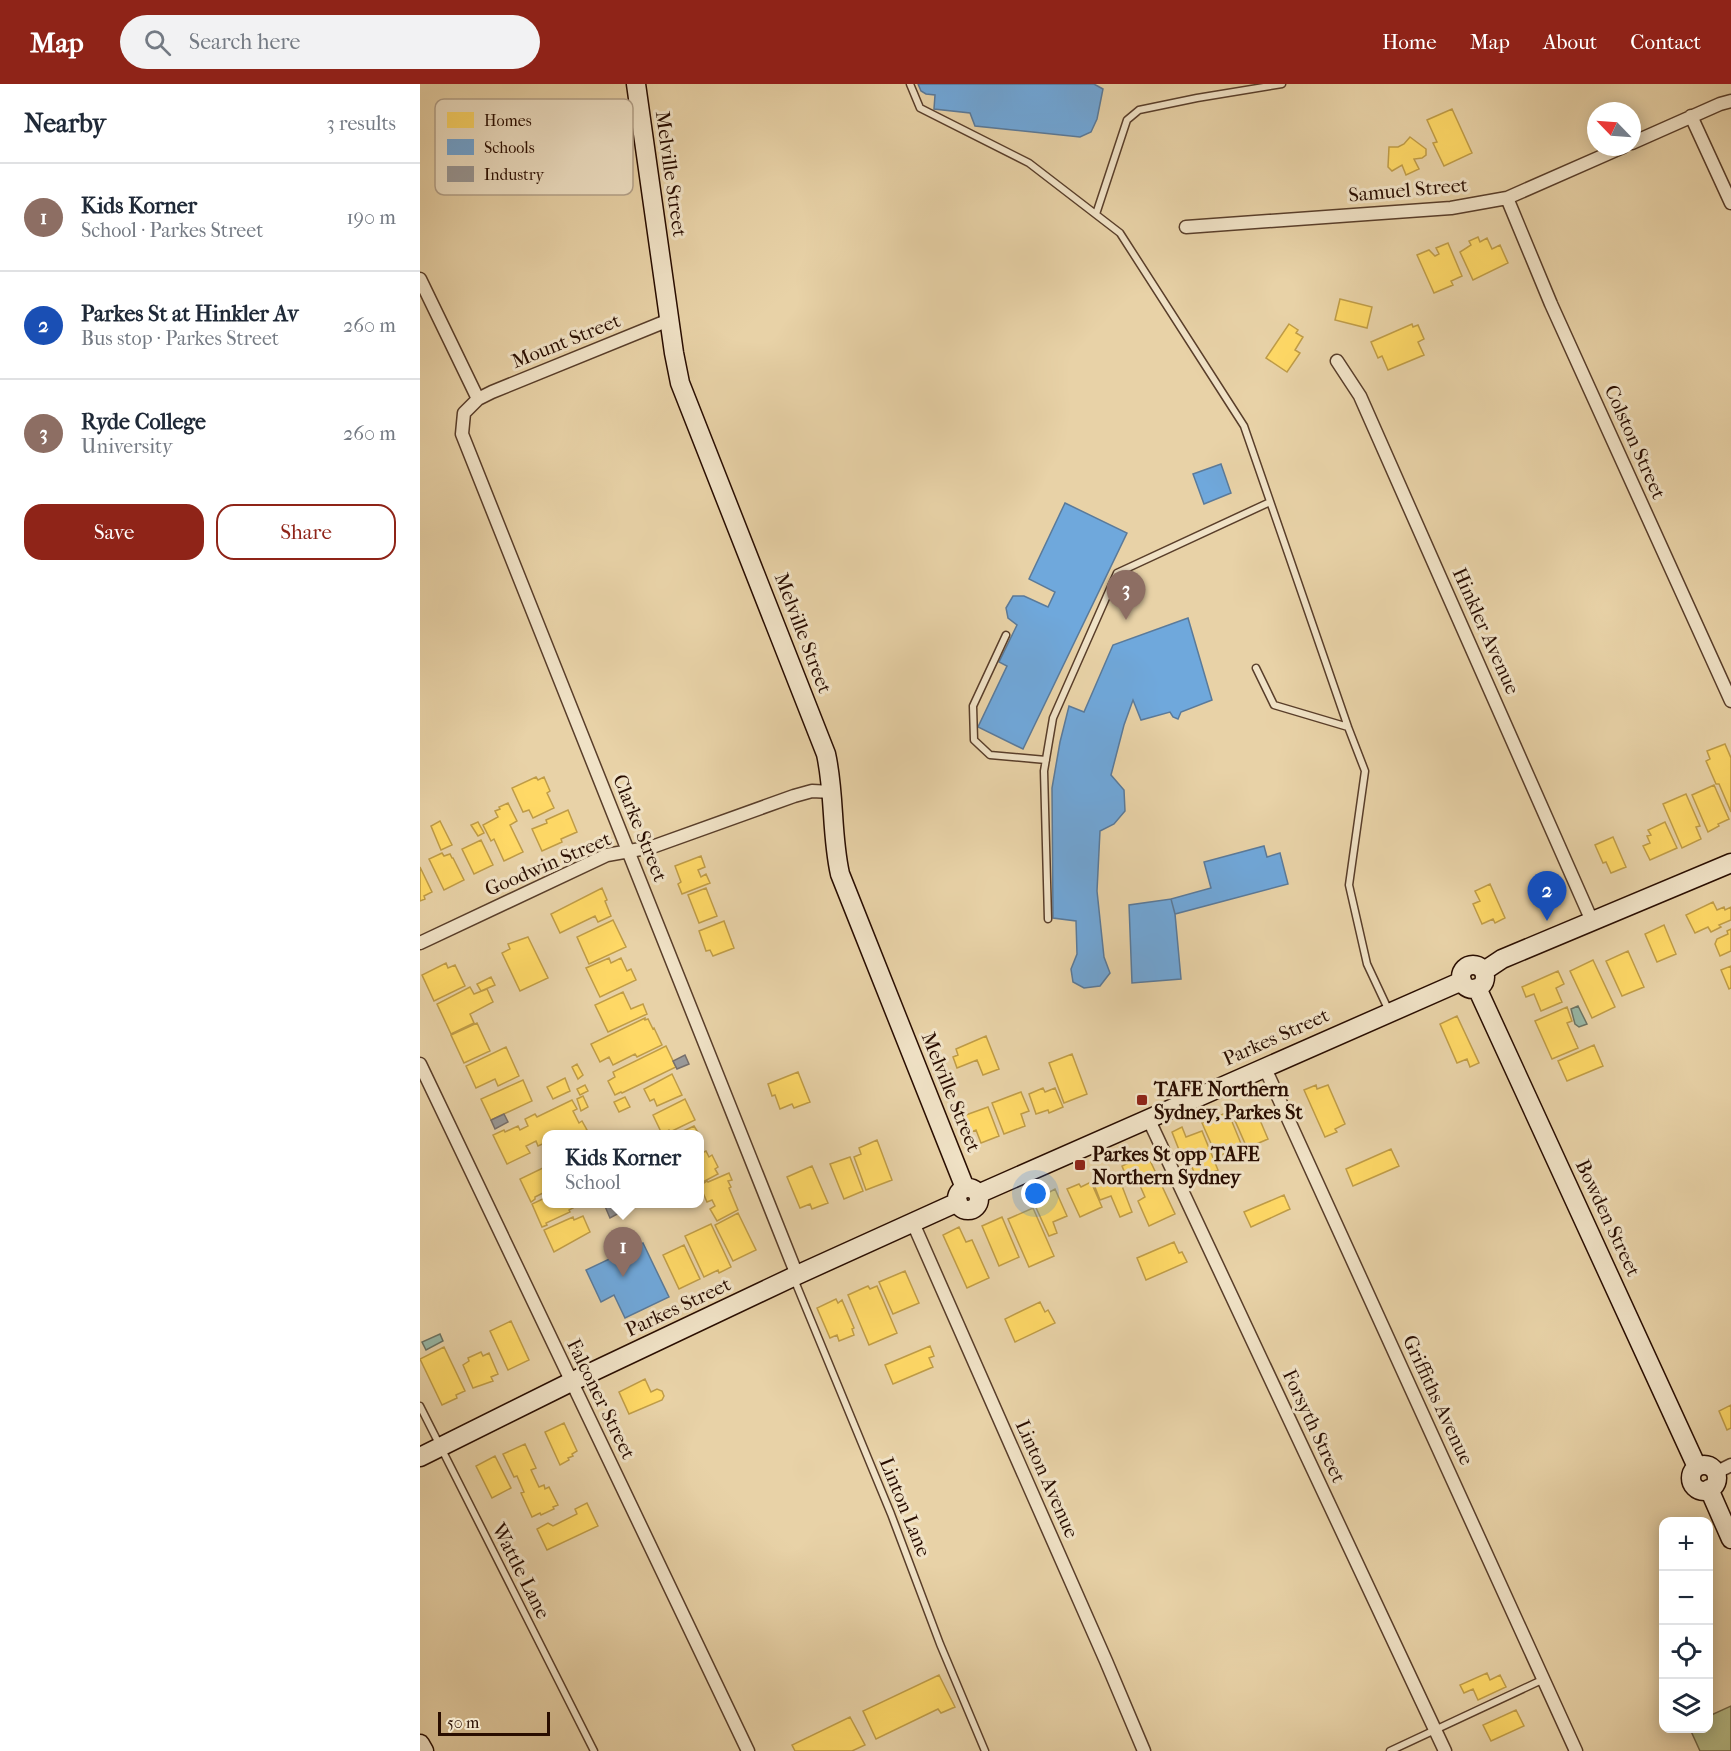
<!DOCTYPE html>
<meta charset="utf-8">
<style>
:root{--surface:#fff;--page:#f2f2f3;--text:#1f2937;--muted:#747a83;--line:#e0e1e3;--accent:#8f2418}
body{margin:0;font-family:"IM FELL French Canon",serif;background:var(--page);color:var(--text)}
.controls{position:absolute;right:18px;bottom:18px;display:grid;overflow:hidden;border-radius:12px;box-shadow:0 3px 15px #0003}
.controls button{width:54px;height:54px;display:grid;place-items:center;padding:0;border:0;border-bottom:2px solid var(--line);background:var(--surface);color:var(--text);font:30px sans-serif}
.compass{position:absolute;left:1167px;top:18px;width:54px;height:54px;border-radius:50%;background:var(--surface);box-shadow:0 3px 15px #0003;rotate:295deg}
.scale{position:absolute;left:18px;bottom:15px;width:112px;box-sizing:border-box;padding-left:6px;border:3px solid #290d00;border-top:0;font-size:16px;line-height:21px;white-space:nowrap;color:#290d00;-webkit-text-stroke:4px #f0e2c6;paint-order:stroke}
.you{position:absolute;left:616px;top:1110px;width:21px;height:21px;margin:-15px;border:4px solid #fff;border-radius:50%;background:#1a73e8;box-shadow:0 0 0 9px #1a73e833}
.badge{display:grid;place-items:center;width:39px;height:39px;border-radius:50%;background:var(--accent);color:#fff;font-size:20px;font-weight:700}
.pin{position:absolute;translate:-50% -50px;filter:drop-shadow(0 2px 3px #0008)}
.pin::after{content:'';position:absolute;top:32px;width:21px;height:18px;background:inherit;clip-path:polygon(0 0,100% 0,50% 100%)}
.popup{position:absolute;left:122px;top:1046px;width:162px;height:78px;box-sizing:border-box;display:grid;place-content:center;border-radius:12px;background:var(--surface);filter:drop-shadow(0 2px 4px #0005);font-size:20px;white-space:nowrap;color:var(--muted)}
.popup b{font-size:22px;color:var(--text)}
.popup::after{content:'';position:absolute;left:50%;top:100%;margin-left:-12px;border:12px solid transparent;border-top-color:var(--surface)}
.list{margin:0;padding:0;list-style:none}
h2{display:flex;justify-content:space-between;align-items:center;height:78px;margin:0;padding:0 24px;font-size:26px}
h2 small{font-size:20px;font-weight:400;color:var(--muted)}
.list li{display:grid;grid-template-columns:39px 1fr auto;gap:18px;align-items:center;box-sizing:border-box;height:108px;padding:0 24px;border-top:2px solid var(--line)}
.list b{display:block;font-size:22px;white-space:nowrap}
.list p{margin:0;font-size:20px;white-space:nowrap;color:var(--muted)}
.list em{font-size:20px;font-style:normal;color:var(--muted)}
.actions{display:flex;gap:12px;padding:18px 24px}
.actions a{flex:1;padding:14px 0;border:2px solid var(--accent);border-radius:18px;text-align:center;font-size:21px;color:var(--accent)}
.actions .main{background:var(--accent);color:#fff}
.icon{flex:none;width:33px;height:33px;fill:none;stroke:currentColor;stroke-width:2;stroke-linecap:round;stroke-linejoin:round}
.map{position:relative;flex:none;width:1311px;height:1667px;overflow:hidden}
header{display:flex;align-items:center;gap:36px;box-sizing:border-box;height:84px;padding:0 30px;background:var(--accent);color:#fff}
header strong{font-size:28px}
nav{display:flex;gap:33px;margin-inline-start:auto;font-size:21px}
.search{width:420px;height:54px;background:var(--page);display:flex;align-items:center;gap:15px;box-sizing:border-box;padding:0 21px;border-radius:33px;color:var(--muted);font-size:22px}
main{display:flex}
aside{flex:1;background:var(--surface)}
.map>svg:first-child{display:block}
.green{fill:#b6bc87;stroke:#706444;stroke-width:1.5}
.water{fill:#97b8a7;stroke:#6b7464;stroke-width:1.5}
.homes{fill:#ffd966;stroke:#bf9c47;stroke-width:1.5}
.schools{fill:#6fa8dc;stroke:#5a7a9a;stroke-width:1.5}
.industry{fill:#999;stroke:#776f6b;stroke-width:1.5}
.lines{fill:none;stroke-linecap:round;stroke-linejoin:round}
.lane-casing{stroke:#593e2a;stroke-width:9}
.street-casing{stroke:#593e2a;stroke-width:15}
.secondary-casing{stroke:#290d00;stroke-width:21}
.lane{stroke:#f0e2c6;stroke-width:6}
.street{stroke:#f0e2c6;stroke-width:12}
.secondary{stroke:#f0e2c6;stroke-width:18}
.poi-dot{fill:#8f2418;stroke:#f0e2c6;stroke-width:2}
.labels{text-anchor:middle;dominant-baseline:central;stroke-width:6;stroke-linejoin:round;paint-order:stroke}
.street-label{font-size:20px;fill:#290d00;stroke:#f0e2c6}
.poi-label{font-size:20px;font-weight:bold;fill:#290d00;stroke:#f0e2c6;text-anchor:start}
.key{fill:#f0e2c6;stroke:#b4a28b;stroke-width:1.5}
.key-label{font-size:16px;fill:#290d00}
</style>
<header>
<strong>Map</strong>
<div class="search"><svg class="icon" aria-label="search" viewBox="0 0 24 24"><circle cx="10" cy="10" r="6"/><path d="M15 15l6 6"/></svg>Search here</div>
<nav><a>Home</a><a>Map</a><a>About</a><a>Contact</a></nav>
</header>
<main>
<aside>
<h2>Nearby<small>3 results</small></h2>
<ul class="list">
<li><span class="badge" style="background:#8d6e63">1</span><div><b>Kids Korner</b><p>School · Parkes Street</p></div><em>190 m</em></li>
<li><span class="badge" style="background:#1a4fb4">2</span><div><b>Parkes St at Hinkler Av</b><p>Bus stop · Parkes Street</p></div><em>260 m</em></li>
<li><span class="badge" style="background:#8d6e63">3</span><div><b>Ryde College</b><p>University</p></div><em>260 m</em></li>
</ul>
<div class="actions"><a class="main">Save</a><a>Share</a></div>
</aside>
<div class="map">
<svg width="1311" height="1667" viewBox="0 0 1311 1667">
<rect width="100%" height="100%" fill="#e8d2a7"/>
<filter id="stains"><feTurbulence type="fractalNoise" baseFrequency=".00333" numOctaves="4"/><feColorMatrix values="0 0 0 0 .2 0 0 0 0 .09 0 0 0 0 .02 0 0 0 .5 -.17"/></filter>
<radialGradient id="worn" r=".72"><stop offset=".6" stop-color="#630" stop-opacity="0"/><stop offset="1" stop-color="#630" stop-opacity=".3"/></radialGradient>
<!-- green -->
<path class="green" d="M1311,1622V1667H1280L1270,1645L1288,1644L1289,1632Z"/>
<!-- water -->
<path class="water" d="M1158,922L1167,940L1159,943L1155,940L1151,925Z
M20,1250L23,1257L6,1266L2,1258Z"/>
<!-- homes -->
<path class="homes" d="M1032,25L1052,69L1024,82L1013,59L1017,58L1007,36Z
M990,53L1006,65V71L1002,74L994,75L999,85L986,91L982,81L972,87L968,83L969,63H978L984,60Z
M1058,153L1060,158L1067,154L1072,165L1080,161L1088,179L1053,196L1040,168L1051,161L1049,157Z
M1028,159L1042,192L1031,197L1033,201L1014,209L997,171L1009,166L1015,172L1019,170L1016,164Z
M920,215L952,223L947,244L915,236Z
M869,240L878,246L876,249L883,253L875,266L880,269L867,288L846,274Z
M992,240L993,243L998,241L1004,255L998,258L1004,271L968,286L962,272L958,274L951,258Z
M1305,660L1311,674V728L1299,700H1296L1286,677L1290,675L1287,667Z
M116,693L118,696L124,693L130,707L127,709L134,724L113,734L109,726L103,728L92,704Z
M1294,701L1309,735L1298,740L1299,742L1288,748L1272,711Z
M1266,710L1280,742L1276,743L1281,755L1262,764L1243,720Z
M88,719L97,737L90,741L103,768L84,777L74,755L71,757L63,741L78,733L75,727L80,725L79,723Z
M148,726L157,748L141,755L142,758L122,767L112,745L127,739L126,736Z
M20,737L32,761L21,766L11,742Z
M58,738L64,749L58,752L51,741Z
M1245,738L1257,764L1230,776L1223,762L1230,759L1227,752L1231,751L1228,746Z
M1193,753L1206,783L1191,789L1186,778L1183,779L1175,761Z
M61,756L73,781L54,790L42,765Z
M22,769L24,772L30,770L32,774H33L44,796L24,806L9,775Z
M281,772L285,783L278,786L281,793L286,790L290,799L262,810L258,800L261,798L255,782Z
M0,783L12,808L4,812L5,815L0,817Z
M1070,800L1085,834L1075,839L1073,835L1062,840L1053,820L1060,817L1055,807Z
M182,804L187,816L185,817L191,832L178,838L175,832L140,849L131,830Z
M286,804L297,832L279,839L268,811Z
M1293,818L1297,826L1304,823L1305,826L1311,823V836L1299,841L1301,843L1291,848L1288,843L1275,849L1266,831Z
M193,836L206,863L169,880L157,853Z
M304,837L314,864L293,872L290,866L286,867L279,847Z
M1244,841L1256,870L1237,878L1225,850Z
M1311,845V867L1300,872L1295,860L1297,855L1308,850L1307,847Z
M108,853L128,894L100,907L82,869L90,865L88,860Z
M1208,867L1224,903L1202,912L1186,877Z
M189,874L191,879L201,874L207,887L211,885L216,896L180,913L166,884Z
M1173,876L1195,923L1172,934L1150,887Z
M26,879L28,884L35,881L45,902L14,917L2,891Z
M1311,882V904L1309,905L1301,886Z
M1138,887L1144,900L1136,904L1142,918L1121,927L1114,910L1106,913L1102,903Z
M71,893L75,901L61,907L57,900Z
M50,903L54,910L67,905L73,918L50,930L54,939L31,950L17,920Z
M203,908L211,925L223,920L227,930L188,948L175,921Z
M1147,923L1152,937L1147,939L1158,964L1132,975L1115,937Z
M1037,932L1059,979L1050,983L1047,975L1037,979L1020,940Z
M225,934V936L228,935L233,945L234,944L242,961L217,973L215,970L193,981L189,973L180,978L171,960Z
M57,939L70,967L44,979L31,951Z
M566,952L579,985L563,991L557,976L537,984L533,973L538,971L536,965Z
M1174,961L1183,982L1147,997L1138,977Z
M246,962L256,983L202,1009L201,1008L195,1011L188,997L195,993L193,988Z
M86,963L99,992L78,1002L75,995L56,1004L46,982Z
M652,970L667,1010L644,1019L629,979Z
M157,980L163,991L158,995L152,983Z
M378,988L390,1018L374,1024L372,1020L360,1025L355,1011L352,1012L348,1000Z
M252,990L262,1011L237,1022L234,1015L230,1017L224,1005Z
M145,994L150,1007L133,1015L127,1003Z
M103,996L112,1017L71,1036L61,1015Z
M165,1001L168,1007L160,1011L157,1005Z
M896,1001L897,1005L908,1001L925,1040L915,1045L917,1048L905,1053L884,1006Z
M623,1004L625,1008L635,1004L643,1023L629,1029L628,1026L616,1030L609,1010Z
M601,1008L609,1027L601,1030L605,1042L584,1050L572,1019Z
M163,1012L168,1023L161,1027L157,1015Z
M205,1013L210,1023L199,1028L194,1018Z
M265,1015L275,1036L252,1047L250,1048L249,1046L242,1050L233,1031Z
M152,1016L157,1025L153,1027L159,1039L162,1037L167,1046L158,1050H127V1058L118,1062L116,1057L106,1062L110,1069L87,1080L73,1051L84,1046L85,1048L98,1042L100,1046L108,1042L105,1035L115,1030L117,1033Z
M834,1022L848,1055L827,1064L813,1032Z
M568,1023L579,1052L561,1059L556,1046L549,1049L543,1032Z
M808,1028L822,1062L797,1073L782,1039Z
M274,1042L279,1050H257Z
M762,1043L766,1053L782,1047L798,1086L777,1095L768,1074L763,1076L752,1048Z
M457,1056L472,1096L446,1106L434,1073L441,1070L439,1064Z
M971,1065L979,1082L933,1102L926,1085Z
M286,1067L289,1073L292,1071L298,1083L295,1085L298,1090L281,1099L280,1070Z
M727,1070L755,1130L729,1142L718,1117L725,1113L717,1095L709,1099L702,1082Z
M430,1073L443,1107L424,1115L410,1080Z
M127,1082V1107L115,1113V1115L111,1118L100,1095Z
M392,1082L408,1119L392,1125L390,1120L380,1124L367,1093Z
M309,1089L312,1096L308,1097L311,1103L309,1104L318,1126L297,1137L290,1125L295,1122L292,1116L287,1118L280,1102L287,1097L288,1098Z
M697,1089L712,1128L700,1133L691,1112L680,1116L673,1098Z
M671,1098L682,1123L660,1133L647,1105L659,1100L661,1103Z
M635,1105L647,1132L633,1138L637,1149L629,1152L613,1117Z
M864,1111L870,1125L831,1143L824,1128Z
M127,1113V1120H151L153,1124L149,1126L150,1128L126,1139L127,1141L122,1143L112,1120Z
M613,1124L634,1172L609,1183L588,1135Z
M318,1129L336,1166L313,1177L295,1141Z
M163,1132L170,1148L134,1168L124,1146L144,1137L153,1133L154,1136Z
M582,1133L599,1173L579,1182L562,1142Z
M291,1140L311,1183L299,1189L298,1186L284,1193L265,1152Z
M539,1143L546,1158L552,1156L569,1194L547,1204L523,1151Z
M754,1158L759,1169L762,1168L767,1178L726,1196L717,1174Z
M264,1161L280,1195L259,1205L243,1171Z
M485,1187L499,1219L473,1230L459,1198Z
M448,1202L450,1205L457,1202L477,1249L449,1261L428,1211Z
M416,1215L418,1219L422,1216L434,1244L432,1245L434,1251L419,1257L417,1251L410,1254L397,1224Z
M620,1218L625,1228L628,1226L635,1239L595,1258L585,1235Z
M91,1237L109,1276L88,1286L70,1247Z
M510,1262L514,1272L509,1274L513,1283L473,1300L465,1281Z
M24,1263L45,1307L36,1311L37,1314L22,1321L0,1275Z
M61,1268L63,1272L69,1269L78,1290L71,1293L73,1297L53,1304L43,1281L49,1277L48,1274Z
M225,1295L231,1308L237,1305L242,1307L244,1312L242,1316L209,1330L199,1308Z
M1311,1321V1344L1307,1346L1299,1327Z
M144,1339L157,1367L152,1370L153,1372L148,1374L149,1376L140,1381L125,1348Z
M105,1360L116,1384L111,1386L119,1403L124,1401L125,1405L129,1403L138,1421L133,1423L134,1425L121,1431L120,1429L112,1433L101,1409L104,1408L97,1392L94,1393L83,1370Z
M75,1372L91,1404L72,1414L56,1382Z
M167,1419L178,1442L127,1466L117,1445L128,1439L133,1442L157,1430L155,1425Z
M1067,1589L1070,1596L1080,1591L1086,1603L1058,1616L1053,1605L1044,1609L1040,1601Z
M519,1591L535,1623L521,1629L518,1625L456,1655L443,1627Z
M1096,1626L1104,1642L1071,1657L1063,1641Z
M430,1633L445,1661L432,1667H375L372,1661Z"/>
<!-- schools -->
<path class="schools" d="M498,0H674L683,5L677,35L671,48L660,53L555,42L550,29L514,25L515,11L506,10L501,7Z
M801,380L811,409L784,420L773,390Z
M645,419L707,449L603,665L558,643L587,582L579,578L597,541L588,534L586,524L593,512H604L628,523L635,508L609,495Z
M768,534L792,616L761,628L758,635L753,633L750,628L721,636L713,616L704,641L691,691L704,706L705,727L694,740L680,747L677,807L684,873L690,889L680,902L664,904L653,898L651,885L657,870L656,837L633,834L632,704L640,658L649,622L664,628L693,561Z
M844,762L847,773L860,769L868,800L755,830L751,815L791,804L784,778Z
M751,815L755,830L761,895L712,899L709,821Z
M223,1159L249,1213L205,1234L194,1211L181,1218L166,1186Z"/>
<!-- industry -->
<path class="industry" d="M265,971L269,980L257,985L253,977Z
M84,1030L88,1038L75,1045L71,1036Z
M184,1120H202L205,1126L190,1134Z"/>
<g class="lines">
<!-- lane casing -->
<g class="lane-casing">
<path id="lane" d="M490,0L500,24L609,79L700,149L824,342L928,643L945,687L929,801L947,880L969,927
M676,130L707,36L719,26L777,14L862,0
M586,551L553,622L554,656L570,671L626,676
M836,584L854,621L928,643
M628,835L624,687L633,634L697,489L850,418
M374,1195L471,1430L520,1560L565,1667
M0,1322L174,1667
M970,1667L1124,1595"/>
</g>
<!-- street casing -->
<g class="street-casing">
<path id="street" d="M1271,32L1311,119
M1212,59L1300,20L1311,17
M1087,114L1131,220L1311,617
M766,143L1031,124L1087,114L1203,63
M0,195L58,315
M249,236L72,308L58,315L44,329L42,350L377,1191
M917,277L940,312L1172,837
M0,859L187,771L232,763L374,712L392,707L412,708
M0,980L328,1667
M844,982L1156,1667
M728,1034L1025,1667
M493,1139L686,1577L724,1667
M1295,1389L1311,1381"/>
</g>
<!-- secondary casing -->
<g class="secondary-casing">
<path id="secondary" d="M216,0L254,269L260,299L406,670C415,710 411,750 420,790L545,1104
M1041 893a12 12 0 1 1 24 0a12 12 0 1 1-24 0Z
M1064,887L1082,875L1311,779
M1057,904L1277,1383
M537 1115a11 11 0 1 1 22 0a11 11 0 1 1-22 0Z
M558,1110L1042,897
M0,1373L151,1298L377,1191L538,1118
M1271 1394a13 13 0 1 1 26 0a13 13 0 1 1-26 0Z
M1289,1405L1311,1455
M0,1660L4,1667"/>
</g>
<!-- lane -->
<use href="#lane" class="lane"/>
<!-- street -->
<use href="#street" class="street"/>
<!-- secondary -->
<use href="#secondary" class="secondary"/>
</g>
<!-- markers -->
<g class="poi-dot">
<rect x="716" y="1010" width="12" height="12" rx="3"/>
<rect x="654" y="1075" width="12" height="12" rx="3"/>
</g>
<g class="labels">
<!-- street labels -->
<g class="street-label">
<text transform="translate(251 90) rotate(82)">Melville Street</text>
<text transform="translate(988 106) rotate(-5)">Samuel Street</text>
<text transform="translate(146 257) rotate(-22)">Mount Street</text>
<text transform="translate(1215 358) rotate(66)">Colston Street</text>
<text transform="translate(1066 547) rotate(66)">Hinkler Avenue</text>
<text transform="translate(383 549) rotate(69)">Melville Street</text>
<text transform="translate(220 744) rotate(68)">Clarke Street</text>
<text transform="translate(128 780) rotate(-23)">Goodwin Street</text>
<text transform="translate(856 953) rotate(-24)">Parkes Street</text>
<text transform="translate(531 1008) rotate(68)">Melville Street</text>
<text transform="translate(1188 1134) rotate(65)">Bowden Street</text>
<text transform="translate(258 1223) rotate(-25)">Parkes Street</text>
<text transform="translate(181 1315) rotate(64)">Falconer Street</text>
<text transform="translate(1018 1316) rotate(65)">Griffiths Avenue</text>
<text transform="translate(894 1342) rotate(65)">Forsyth Street</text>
<text transform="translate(627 1395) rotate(66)">Linton Avenue</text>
<text transform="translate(485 1423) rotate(68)">Linton Lane</text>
<text transform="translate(101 1487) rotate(63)">Wattle Lane</text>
</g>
<!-- poi labels -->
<g class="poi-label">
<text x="734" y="1005">TAFE Northern<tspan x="734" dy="23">Sydney, Parkes St</tspan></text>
<text x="672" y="1070">Parkes St opp TAFE<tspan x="672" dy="23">Northern Sydney</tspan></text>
</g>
</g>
<!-- legend -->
<rect x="15" y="15" width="198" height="96" rx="9" class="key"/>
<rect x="27" y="28" width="27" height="16" fill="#ffd966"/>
<rect x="27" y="55" width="27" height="16" fill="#6fa8dc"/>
<rect x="27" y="82" width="27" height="16" fill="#999"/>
<g class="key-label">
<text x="64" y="42">Homes</text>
<text x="64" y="69">Schools</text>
<text x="64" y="96">Industry</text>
</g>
<rect width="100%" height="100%" filter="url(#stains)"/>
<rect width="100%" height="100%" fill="url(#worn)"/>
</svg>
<div class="controls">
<button>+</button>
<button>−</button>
<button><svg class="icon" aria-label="locate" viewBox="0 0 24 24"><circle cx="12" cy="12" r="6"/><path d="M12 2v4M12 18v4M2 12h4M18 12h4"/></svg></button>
<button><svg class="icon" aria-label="layers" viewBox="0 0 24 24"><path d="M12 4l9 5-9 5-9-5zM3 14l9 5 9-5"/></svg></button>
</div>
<svg class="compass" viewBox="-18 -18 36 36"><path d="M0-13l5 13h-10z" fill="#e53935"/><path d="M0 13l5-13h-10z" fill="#747a83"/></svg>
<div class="scale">50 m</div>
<div class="you"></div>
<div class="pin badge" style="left:203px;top:1193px;background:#8d6e63">1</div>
<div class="popup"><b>Kids Korner</b>School</div>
<div class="pin badge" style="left:1127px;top:837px;background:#1a4fb4">2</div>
<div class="pin badge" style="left:706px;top:536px;background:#8d6e63">3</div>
</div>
</main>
